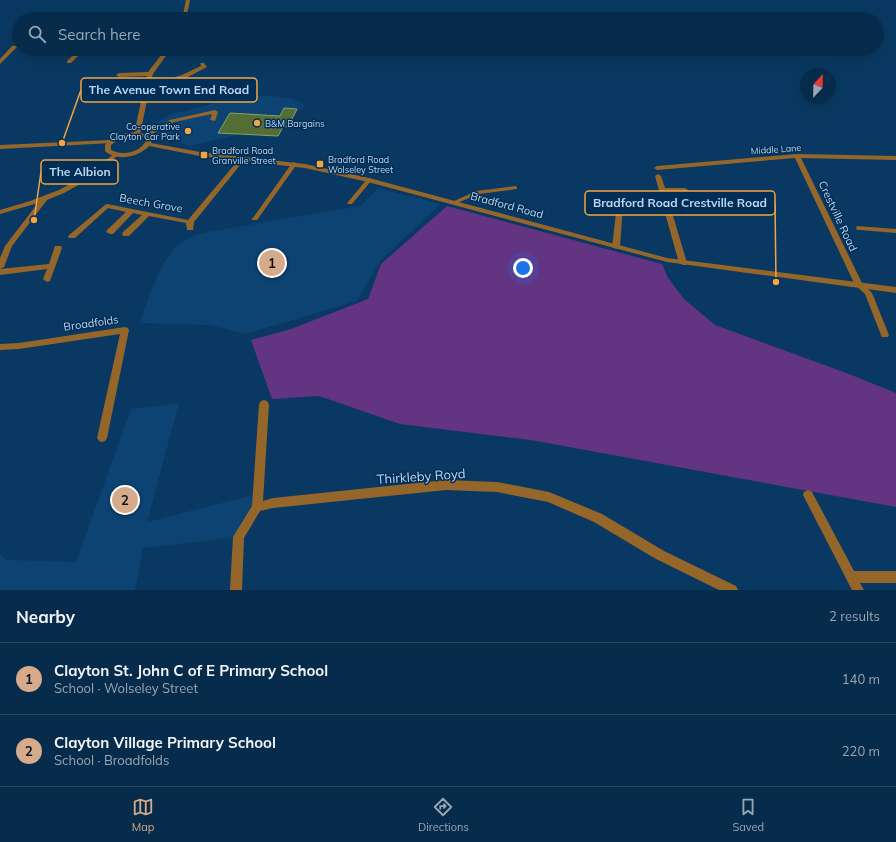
<!DOCTYPE html>
<meta charset="utf-8">
<style>
:root{--surface:#072b4a;--page:#103351;--text:#f1f3f6;--muted:#98a7b5;--line:#284762;--accent:#d6ab8b}
body{margin:0;font-family:Mulish,sans-serif;background:var(--page);color:var(--text)}
.compass{position:absolute;left:800px;top:68px;width:36px;height:36px;border-radius:50%;background:var(--surface);box-shadow:0 4px 16px #0002;rotate:22deg}
.you{position:absolute;left:523px;top:268px;width:14px;height:14px;margin:-10px;border:3px solid #fff;border-radius:50%;background:#1a73e8;box-shadow:0 0 0 6px #1a73e833}
.badge{display:grid;place-items:center;width:26px;height:26px;border-radius:50%;background:var(--accent);color:#111;font-size:13px;font-weight:700}
.pin{position:absolute;translate:-50% -50%;border:2px solid #fff;box-shadow:0 1px 4px #0006}
.list{margin:0;padding:0;list-style:none}
h2{display:flex;justify-content:space-between;align-items:center;height:52px;margin:0;padding:0 16px;font-size:17px}
h2 small{font-size:13px;font-weight:400;color:var(--muted)}
.list li{display:grid;grid-template-columns:26px 1fr auto;gap:12px;align-items:center;box-sizing:border-box;height:72px;padding:0 16px;border-top:1px solid var(--line)}
.list b{display:block;font-size:15px;white-space:nowrap}
.list p{margin:0;font-size:13px;white-space:nowrap;color:var(--muted)}
.list em{font-size:13px;font-style:normal;color:var(--muted)}
.icon{flex:none;width:22px;height:22px;fill:none;stroke:currentColor;stroke-width:2;stroke-linecap:round;stroke-linejoin:round}
.map{position:relative;flex:none;width:896px;height:590px;overflow:hidden}
.search{position:absolute;background:var(--surface);box-shadow:0 4px 16px #0002;left:12px;right:12px;top:12px;height:44px;display:flex;align-items:center;gap:10px;box-sizing:border-box;padding:0 14px;border-radius:22px;color:var(--muted);font-size:15px}
.sheet{height:196px;background:var(--surface)}
nav{display:flex;justify-content:space-around;align-items:center;box-sizing:border-box;height:56px;border-top:1px solid var(--line);background:var(--surface);font-size:11px;color:var(--muted)}
nav a{display:grid;justify-items:center;gap:2px}
nav .on{color:var(--accent)}
.map>svg:first-child{display:block}
.built{fill:#0d4372}
.green{fill:#633482}
.building{fill:#536d35;stroke:#85a168}
.lines{fill:none;stroke-linecap:round;stroke-linejoin:round}
.minor{fill:#956629;fill-rule:evenodd}
.tertiary{fill:#956629;fill-rule:evenodd}
.poi-dot{fill:#f2a540;stroke:#002e56;stroke-width:1.5}
.labels{text-anchor:middle;dominant-baseline:central;stroke-width:3;stroke-linejoin:round;paint-order:stroke}
.far-poi-label{font-size:9px;fill:#bed5ee;stroke:#002e56;text-anchor:start}
.far-street-label{font-size:9px;fill:#bed5ee;stroke:#002e56}
.street-label{font-size:11px;fill:#bed5ee;stroke:#002e56}
.near-street-label{font-size:13px;fill:#bed5ee;stroke:#002e56}
.leader{fill:none;stroke:#f2a540;stroke-width:1.5}
.callout-dot{fill:#f2a540;stroke:#002e56;stroke-width:1.5}
.callout{fill:#002e56;stroke:#f2a540;stroke-width:1.5}
.callout-label{font-size:12px;text-anchor:middle;font-weight:bold;fill:#bed5ee}
</style>
<div class="map">
<svg width="896" height="590" viewBox="0 0 896 590">
<rect width="100%" height="100%" fill="#093962"/>
<!-- built -->
<path class="built" d="M254,96H269L292,99L306,105L291,117L249,132L189,146L161,136L152,128L153,125L171,114L202,107L218,101Z
M378,188L441,204L381,260L357,301L246,334L209,325L140,323L149,296L162,266L174,248L187,239L201,233L361,206Z
M179,403L147,522L258,494L239,537L143,548L135,590H0V554L6,560L76,562L131,409Z"/>
<!-- green -->
<path class="green" d="M447,206L662,264L668,278L684,299L715,325L849,374L896,393V507L531,440L400,424L319,396L272,399L251,340L291,329L368,299L381,264Z"/>
<!-- building -->
<path class="building" d="M284,108L297,109L288,127H283L278,136L218,133L230,113L280,116Z"/>
<g class="lines">
<!-- minor -->
<path class="minor" d="M186,0H190L186,19H182Z
M19,45V47L16,48L0,64V59L12,46Z
M80,49H85L71,63H67V61Z
M150,49H179L177,50H170L153,74L150,85L182,75L201,66L200,63H204L207,67L186,78L150,88L148,94L150,95L148,96L140,134L137,136L134,134L142,97L91,102L88,100L91,98L143,94L147,76L119,77L116,75L119,73L148,72L165,50H152Z
M215,110L218,112L215,121L210,120L212,114L174,122L147,137H143L142,136L170,120Z
M110,140L113,142L112,143L0,149V145Z
M115,153L118,155L117,156L91,178L64,193L47,200L12,246L4,267L0,269L49,264L55,246H61L62,248L50,281L47,282L43,279L47,269L0,275V258L5,246L38,203L0,214V210L30,201L59,190L87,175Z
M797,154L896,156V160L801,158L862,283L872,293L889,335L888,337H882L881,335L865,294L855,285L795,158L657,170L654,168L657,166Z
M242,157L245,159L194,222L193,230H187L186,223L149,216L129,236H123L122,234L123,232L142,215L133,213L113,234H110L106,232L107,230L126,212L108,208L75,238H69L68,236L105,205L107,204L188,220L240,158Z
M294,162L297,164L257,220H253L251,219L253,218L292,163Z
M658,174L661,176L665,188H685L688,190L685,192H666L687,263L686,265H683L679,263L665,213L642,210L639,208L642,206L664,208L655,176Z
M369,178L372,180L371,181L352,204H348L347,203L348,202L367,179Z
M515,186L517,187V189L479,194L457,203H453L452,202L476,191Z
M620,202L623,204L620,247L616,249L612,247L617,204Z
M857,226L896,229V233L860,230H857L856,228Z
M125,327L128,328L129,330L107,438L105,441L102,442L99,441L97,438L120,334L19,349L0,350V344L19,343Z
M264,400L267,401L269,404L263,501L273,498L446,480L497,482L549,492L602,514L664,551L736,586L738,590H719L656,559L594,522L548,502L497,492L446,490L273,508L260,511L244,538L242,590H230L233,537L252,506L259,404L261,401Z
M808,490L812,492L854,571H896V583H860L864,590H852L803,495L804,492Z"/>
<!-- tertiary -->
<path class="tertiary" d="M137,132L147,135L152,141L151,143L200,152L305,164L369,178L667,258L896,287V293L667,262L368,182L305,168L200,156L149,146C139,157 117,162 105,151V145C113,135 124,133 137,132ZM137,136L143,137L146,141C139,153 123,156 111,150V145L116,141L123,137Z"/>
</g>
<!-- markers -->
<g class="poi-dot">
<circle cx="257" cy="123" r="4"/>
<circle cx="188" cy="131" r="4"/>
<rect x="200" y="151" width="8" height="8" rx="2"/>
<rect x="316" y="160" width="8" height="8" rx="2"/>
</g>
<g class="labels">
<!-- far-poi labels -->
<g class="far-poi-label">
<text x="265" y="123">B&amp;M Bargains</text>
<text x="180" y="126" text-anchor="end">Co-operative<tspan x="180" dy="10">Clayton Car Park</tspan></text>
<text x="212" y="150">Bradford Road<tspan x="212" dy="10">Granville Street</tspan></text>
<text x="328" y="159">Bradford Road<tspan x="328" dy="10">Wolseley Street</tspan></text>
</g>
<!-- far-street labels -->
<g class="far-street-label">
<text transform="translate(776 149) rotate(-4)">Middle Lane</text>
</g>
<!-- street labels -->
<g class="street-label">
<text transform="translate(151 203) rotate(10)">Beech Grove</text>
<text transform="translate(507 205) rotate(15)">Bradford Road</text>
<text transform="translate(838 216) rotate(65)">Crestville Road</text>
<text transform="translate(91 323) rotate(-8)">Broadfolds</text>
</g>
<!-- near-street labels -->
<g class="near-street-label">
<text transform="translate(421 476) rotate(-4)">Thirkleby Royd</text>
</g>
</g>
<!-- callouts -->
<path class="leader" d="M62 143L81 90M34 220L41 172M776 282L775 203"/>
<g class="callout-dot">
<circle cx="62" cy="143" r="4"/>
<circle cx="34" cy="220" r="4"/>
<circle cx="776" cy="282" r="4"/>
</g>
<g class="callout">
<rect x="81" y="78" width="176" height="24" rx="4"/>
<rect x="41" y="160" width="77" height="24" rx="4"/>
<rect x="585" y="191" width="190" height="24" rx="4"/>
</g>
<g class="callout-label">
<text x="169" y="94">The Avenue Town End Road</text>
<text x="80" y="176">The Albion</text>
<text x="680" y="207">Bradford Road Crestville Road</text>
</g>
</svg>
<svg class="compass" viewBox="-18 -18 36 36"><path d="M0-13l5 13h-10z" fill="#e53935"/><path d="M0 13l5-13h-10z" fill="#98a7b5"/></svg>
<div class="you"></div>
<div class="pin badge" style="left:272px;top:263px">1</div>
<div class="pin badge" style="left:125px;top:500px">2</div>
<div class="search"><svg class="icon" aria-label="search" viewBox="0 0 24 24"><circle cx="10" cy="10" r="6"/><path d="M15 15l6 6"/></svg>Search here</div>
</div>
<section class="sheet">
<h2>Nearby<small>2 results</small></h2>
<ul class="list">
<li><span class="badge">1</span><div><b>Clayton St. John C of E Primary School</b><p>School · Wolseley Street</p></div><em>140 m</em></li>
<li><span class="badge">2</span><div><b>Clayton Village Primary School</b><p>School · Broadfolds</p></div><em>220 m</em></li>
</ul>
</section>
<nav>
<a class="on"><svg class="icon" aria-label="map" viewBox="0 0 24 24"><path d="M3 6l6-2 6 2 6-2v14l-6 2-6-2-6 2zM9 4v14M15 6v14"/></svg>Map</a>
<a><svg class="icon" aria-label="directions" viewBox="0 0 24 24"><path d="M12 3l9 9-9 9-9-9zM9 14v-3h6M13 9l2 2-2 2"/></svg>Directions</a>
<a><svg class="icon" aria-label="saved" viewBox="0 0 24 24"><path d="M7 4h10v16l-5-4-5 4z"/></svg>Saved</a>
</nav>
